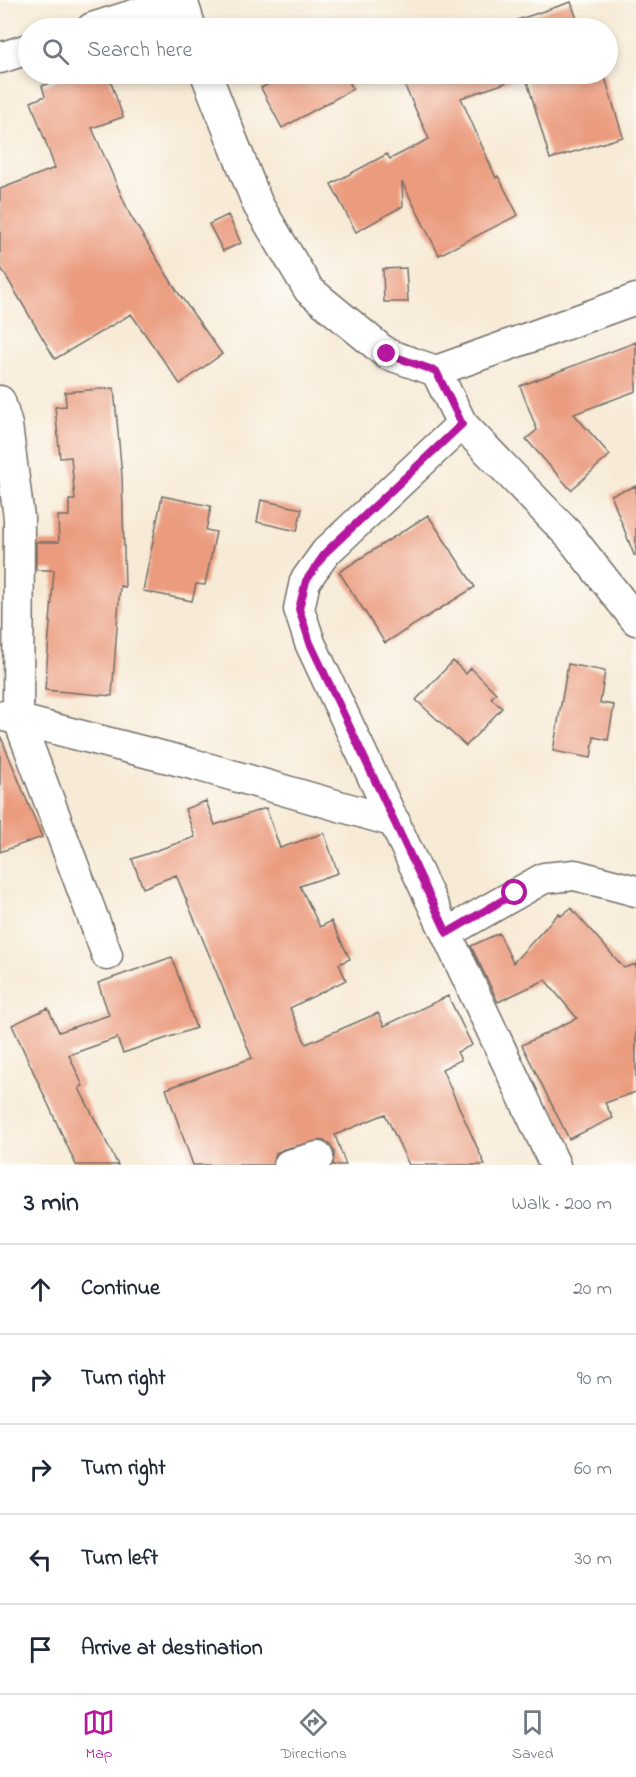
<!DOCTYPE html>
<meta charset="utf-8">
<style>
:root{--surface:#fff;--page:#f2f2f3;--text:#1f2937;--muted:#747a83;--line:#e0e1e3;--accent:#b5179e}
body{margin:0;font-family:"Indie Flower",sans-serif;background:var(--page);color:var(--text)}
.stop{position:absolute;width:18px;height:18px;margin:-14px;border:4px solid #b5179e;border-radius:50%;background:#fff}
.stop.end{background:#b5179e;border-color:#fff;box-shadow:0 2px 6px #0008}
.list{margin:0;padding:0;list-style:none}
h2{display:flex;justify-content:space-between;align-items:center;height:78px;margin:0;padding:0 24px;font-size:26px}
h2 small{font-size:20px;font-weight:400;color:var(--muted)}
.list li{display:grid;grid-template-columns:39px 1fr auto;gap:18px;align-items:center;box-sizing:border-box;height:90px;padding:0 24px;border-top:2px solid var(--line)}
.list b{display:block;font-size:22px;white-space:nowrap}
.list em{font-size:20px;font-style:normal;color:var(--muted)}
.icon{flex:none;width:33px;height:33px;fill:none;stroke:currentColor;stroke-width:2;stroke-linecap:round;stroke-linejoin:round}
.map{position:relative;flex:none;width:636px;height:1165px;overflow:hidden}
.search{position:absolute;background:var(--surface);box-shadow:0 3px 9px #0003;left:18px;right:18px;top:18px;height:66px;display:flex;align-items:center;gap:15px;box-sizing:border-box;padding:0 21px;border-radius:33px;color:var(--muted);font-size:22px}
.sheet{height:528px;background:var(--surface)}
nav{display:flex;justify-content:space-around;align-items:center;box-sizing:border-box;height:84px;border-top:2px solid var(--line);background:var(--surface);font-size:16px;color:var(--muted)}
nav a{display:grid;justify-items:center;gap:3px}
nav .on{color:var(--accent)}
.map>svg:first-child{display:block}
.building{fill:#eb9c7f}
.lines{fill:none;stroke-linecap:round;stroke-linejoin:round}
.street-casing{stroke:#726e67;stroke-width:33}
.street{stroke:#fff;stroke-width:30}
.route{stroke:#b5179e;stroke-width:8}
</style>
<div class="map">
<svg width="636" height="1165" viewBox="0 0 636 1165">
<rect width="100%" height="100%" fill="#fdfcf7"/>
<filter id="ink" filterUnits="userSpaceOnUse"><feTurbulence type="fractalNoise" baseFrequency=".0167" numOctaves="2"/><feDisplacementMap in="SourceGraphic" scale="12" xChannelSelector="R" yChannelSelector="G"/><feConvolveMatrix kernelMatrix="1 2 1 2 8 2 1 2 1" color-interpolation-filters="sRGB"/></filter>
<filter id="wash" filterUnits="userSpaceOnUse"><feTurbulence type="fractalNoise" baseFrequency=".008" numOctaves="4" result="noise"/><feDisplacementMap in="SourceGraphic" scale="24" xChannelSelector="R" yChannelSelector="G"/><feGaussianBlur stdDeviation="1.35" result="paint"/><feColorMatrix in="noise" values="0 0 0 0 0 0 0 0 0 0 0 0 0 0 0 0 0 1.4 0 .05"/><feComposite in="paint" operator="in"/></filter>
<g filter="url(#wash)">
<rect width="100%" height="100%" fill="#f7ead6"/>
<g id="blocks">
<!-- building -->
<path class="building" d="M571,2L580,28H503L502,25Z
M75,74H90L92,80L108,74L123,117L92,128L130,215L177,291L222,354L180,384L131,314L55,359L0,266V189L55,168L31,102L45,96L42,86Z
M288,74H345L353,89L282,128L261,88Z
M429,74H522L523,77L461,98L496,178L498,176L518,215L439,255L402,182L403,206L356,232L331,184L387,154L390,159L429,139L404,84Z
M525,74H604L623,137L550,159Z
M228,215L241,243L223,251L209,224Z
M406,268L408,302H384L383,269Z
M636,342V391L574,414L610,455L571,490L526,439L537,430L520,386Z
M114,388L122,476L125,587L120,586L112,696L45,690L54,570H36V542H59L58,516H69V500H75L71,457L60,458L55,407L66,406L65,392Z
M636,486V555H634L611,495Z
M162,496L211,506L206,530L216,532L205,585L196,584L192,601L143,591Z
M261,500L302,509L297,531L257,522Z
M428,515L475,587L385,643L339,572Z
M453,661L466,674L471,668L496,693L491,698L502,708L466,746L416,700Z
M568,664L605,671L600,703L614,705L608,740L594,737L591,758L553,751Z
M0,735L42,837L0,852Z
M206,801L215,825L266,808L280,848L324,833L338,873L300,886L320,927L331,921L350,959L339,964L346,980L290,1008L306,1044L378,1013L384,1026L448,996L472,1045L457,1052L461,1060L442,1069L485,1165H409L385,1114L335,1135L346,1165H333L334,1152L330,1144L322,1140L284,1149L276,1153L272,1165H193L166,1089L252,1058L176,875L143,888L132,859L195,837L185,809Z
M571,908L624,968L636,964V1092L605,1103L613,1118L569,1139L522,1045L577,1018L545,980L498,1002L471,946L499,933L513,963L559,913L561,916Z
M172,957L196,1028L123,1053L117,1038L69,1055L83,1086L79,1088L118,1165H76L12,1025L48,1008L59,1032L109,1015L98,983Z"/>
</g>
</g>
<g filter="url(#ink)">
<use href="#blocks" fill-opacity="0" stroke="#726e67" stroke-width="1.5"/>
<g class="lines">
<!-- street casing -->
<g class="street-casing">
<path id="street" d="M182,0L191,28
M92,28L181,0
M0,58L28,49
M206,74L258,205L309,290L387,354L436,371L462,424L569,535L636,620
M436,371L636,299
M0,401L7,425L19,518L18,718L107,955
M462,424L326,552L305,581L299,609L310,643L555,1165
M4,716L196,765L395,822
M447,933L544,878L575,875L636,891
M289,1165L318,1157"/>
</g>
<!-- street -->
<use href="#street" class="street"/>
</g>
</g>
<g class="lines" filter="url(#ink)">
<!-- route -->
<path class="route" d="M387,354L436,371L462,424L326,552L306,581L299,609L310,643L447,933L515,893"/>
</g>
</svg>
<div class="stop" style="left:515px;top:893px"></div>
<div class="stop end" style="left:387px;top:354px"></div>
<div class="search"><svg class="icon" aria-label="search" viewBox="0 0 24 24"><circle cx="10" cy="10" r="6"/><path d="M15 15l6 6"/></svg>Search here</div>
</div>
<section class="sheet">
<h2>3 min<small>Walk · 200 m</small></h2>
<ul class="list">
<li><svg class="icon" aria-label="ahead" viewBox="0 0 24 24"><path d="M12 20V5M6 11l6-6 6 6"/></svg><div><b>Continue</b></div><em>20 m</em></li>
<li><svg class="icon" aria-label="right" viewBox="0 0 24 24"><path d="M7 20v-9h11M14 6l5 5-5 5"/></svg><div><b>Turn right</b></div><em>90 m</em></li>
<li><svg class="icon" aria-label="right" viewBox="0 0 24 24"><path d="M7 20v-9h11M14 6l5 5-5 5"/></svg><div><b>Turn right</b></div><em>60 m</em></li>
<li><svg class="icon" aria-label="left" viewBox="0 0 24 24"><path d="M17 20v-9H6M10 6l-5 5 5 5"/></svg><div><b>Turn left</b></div><em>30 m</em></li>
<li><svg class="icon" aria-label="arrive" viewBox="0 0 24 24"><path d="M6 21V4h12l-3 4 3 4H6"/></svg><div><b>Arrive at destination</b></div></li>
</ul>
</section>
<nav>
<a class="on"><svg class="icon" aria-label="map" viewBox="0 0 24 24"><path d="M3 6l6-2 6 2 6-2v14l-6 2-6-2-6 2zM9 4v14M15 6v14"/></svg>Map</a>
<a><svg class="icon" aria-label="directions" viewBox="0 0 24 24"><path d="M12 3l9 9-9 9-9-9zM9 14v-3h6M13 9l2 2-2 2"/></svg>Directions</a>
<a><svg class="icon" aria-label="saved" viewBox="0 0 24 24"><path d="M7 4h10v16l-5-4-5 4z"/></svg>Saved</a>
</nav>
